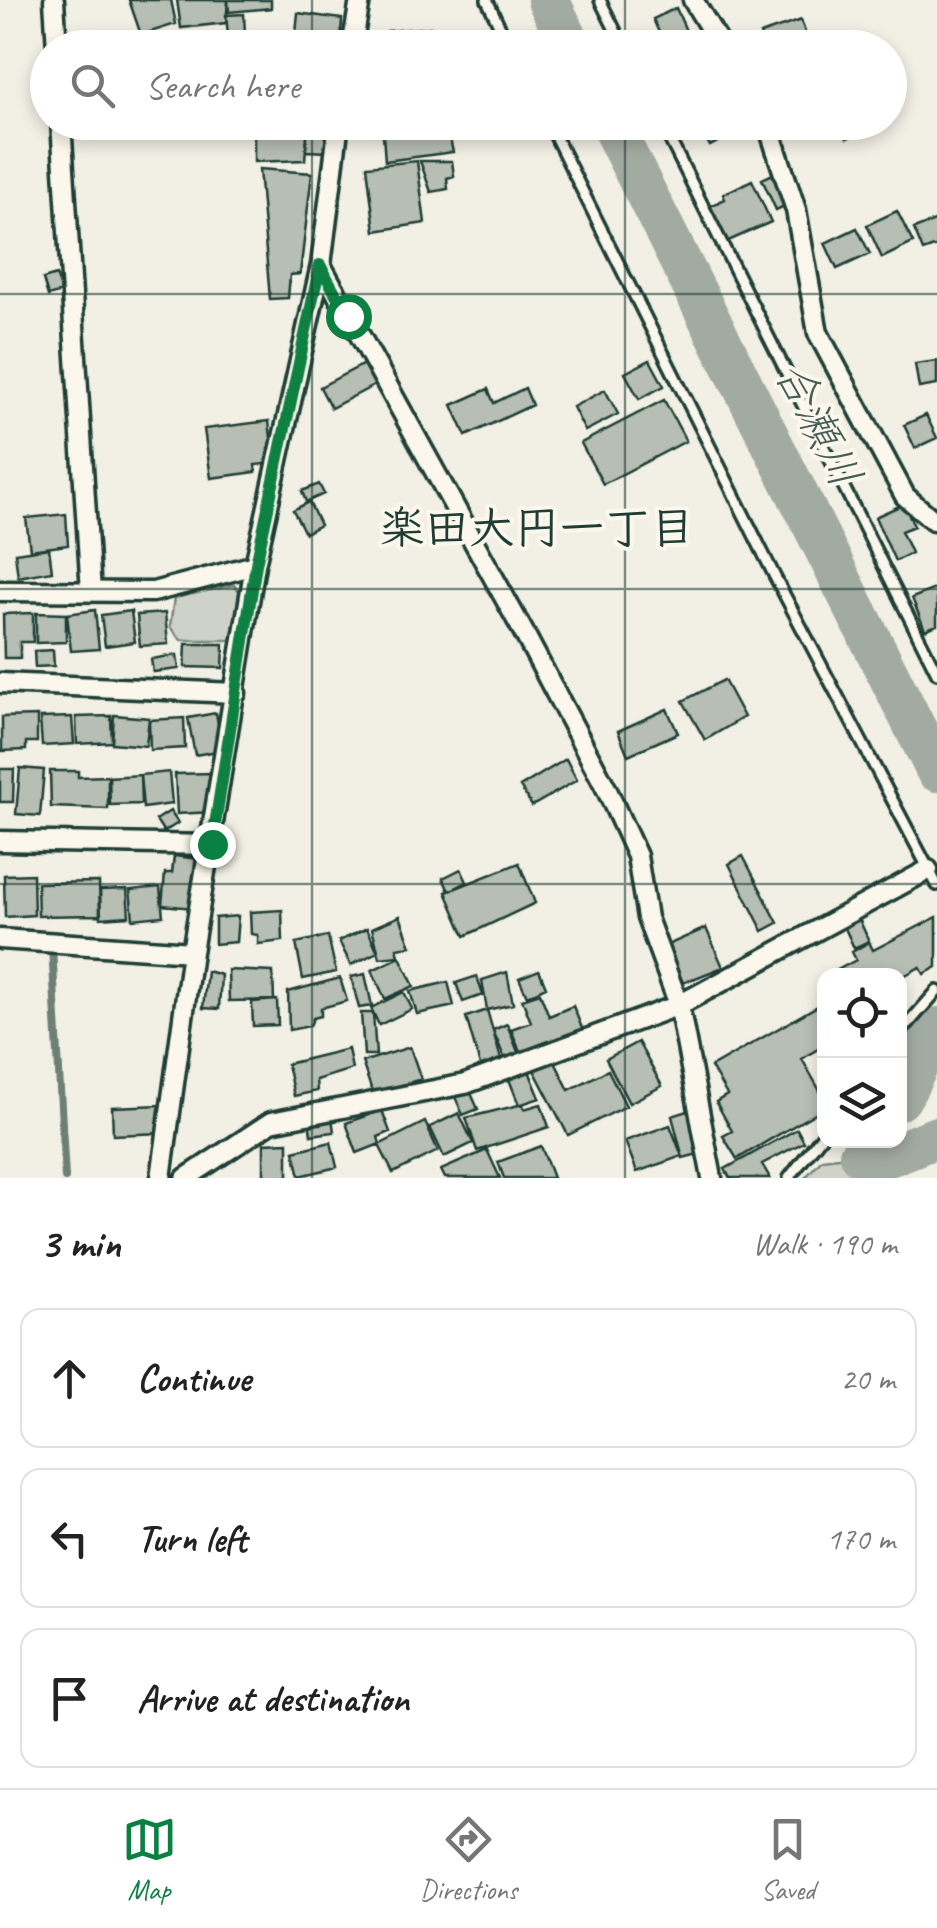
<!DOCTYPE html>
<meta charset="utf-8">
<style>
:root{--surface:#fff;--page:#f2f2f2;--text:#222;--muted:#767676;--line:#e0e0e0;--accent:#0b8043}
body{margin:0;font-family:Caveat,"Klee One",sans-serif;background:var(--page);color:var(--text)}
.controls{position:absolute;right:30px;bottom:30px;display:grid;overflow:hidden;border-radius:20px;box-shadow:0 5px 15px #0003}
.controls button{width:90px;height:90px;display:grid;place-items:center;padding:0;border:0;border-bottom:2px solid var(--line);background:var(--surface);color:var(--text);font:50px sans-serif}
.stop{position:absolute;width:30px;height:30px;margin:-22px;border:8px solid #0b8043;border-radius:50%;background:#fff}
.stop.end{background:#0b8043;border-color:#fff;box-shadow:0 2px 10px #0008}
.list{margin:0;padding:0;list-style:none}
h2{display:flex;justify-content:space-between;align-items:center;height:130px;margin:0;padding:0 40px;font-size:42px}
h2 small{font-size:32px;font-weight:400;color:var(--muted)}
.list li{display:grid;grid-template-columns:65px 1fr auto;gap:30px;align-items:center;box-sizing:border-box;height:140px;margin:0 20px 20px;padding:0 20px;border:2px solid var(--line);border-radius:20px}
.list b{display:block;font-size:38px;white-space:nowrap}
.list em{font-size:32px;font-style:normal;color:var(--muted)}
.icon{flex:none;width:55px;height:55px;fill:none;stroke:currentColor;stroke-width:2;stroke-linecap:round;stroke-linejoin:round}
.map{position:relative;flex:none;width:937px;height:1178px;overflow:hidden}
.search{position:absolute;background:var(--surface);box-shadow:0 5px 15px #0003;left:30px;right:30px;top:30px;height:110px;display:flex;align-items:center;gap:25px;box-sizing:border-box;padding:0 35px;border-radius:55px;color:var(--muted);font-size:38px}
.sheet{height:610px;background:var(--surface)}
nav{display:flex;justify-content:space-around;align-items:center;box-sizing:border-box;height:140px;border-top:2px solid var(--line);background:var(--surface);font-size:28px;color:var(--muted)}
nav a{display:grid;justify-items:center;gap:5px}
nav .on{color:var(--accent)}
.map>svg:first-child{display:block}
.green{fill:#cfd2c8;stroke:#77887e;stroke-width:2.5}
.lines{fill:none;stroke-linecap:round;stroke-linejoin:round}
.stream{stroke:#6e7f75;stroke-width:8}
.river{stroke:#a2aba1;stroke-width:42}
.building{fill:#b7beb3;stroke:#1f3d34;stroke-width:2.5}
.lane-casing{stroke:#1f3d34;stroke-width:16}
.street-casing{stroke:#1f3d34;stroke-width:25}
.lane{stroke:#fbf7ec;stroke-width:9}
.street{stroke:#fbf7ec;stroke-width:18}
.route{stroke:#0b8043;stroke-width:12}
.grid{fill:none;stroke:#1f3d34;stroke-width:2.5;stroke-opacity:0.55}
.labels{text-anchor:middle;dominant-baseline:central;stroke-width:8;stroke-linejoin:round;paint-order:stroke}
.water-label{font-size:45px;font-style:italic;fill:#465e55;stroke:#fbf7ec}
.neighbourhood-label{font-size:45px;font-weight:bold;fill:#1f3d34;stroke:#fbf7ec}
</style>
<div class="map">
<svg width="937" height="1178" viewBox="0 0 937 1178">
<rect width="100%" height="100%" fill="#f2f0e5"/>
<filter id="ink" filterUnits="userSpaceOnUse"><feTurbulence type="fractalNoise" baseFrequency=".01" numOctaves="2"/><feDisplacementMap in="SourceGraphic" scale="20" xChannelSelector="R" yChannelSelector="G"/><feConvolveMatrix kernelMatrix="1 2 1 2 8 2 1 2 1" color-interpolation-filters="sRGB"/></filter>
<g filter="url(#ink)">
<!-- green -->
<path class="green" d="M234,585L239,591L232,640H181L170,627L174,598Z
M879,1152L862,1178H805L822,1159Z"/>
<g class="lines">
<!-- stream -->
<path class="stream" d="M48,946L52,947L65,1178"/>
<!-- river -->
<path class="river" d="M548,0L572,48
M610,122L937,771
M900,1099C915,1076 922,1051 937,1028
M860,1155L881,1159L937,1137"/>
</g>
<!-- building -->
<path class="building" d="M129,0H171L176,24L141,35Z
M177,0H228L226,23L181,28Z
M228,0H271V8L229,12Z
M676,8L690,40L666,48L653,19Z
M298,13L342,19L340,48H307L295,43Z
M244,14L245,34L228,35L226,15Z
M801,20L810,48H756L764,45L760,34Z
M430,27L431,48H390L387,31Z
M254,122H308L305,160L254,162Z
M308,122L328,127L329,152L306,151Z
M382,122H446L453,152L385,161Z
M697,122H733L738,131L710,146Z
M853,122H874L876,125L847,138L842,128Z
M417,161L425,223L375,231L367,166Z
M420,161H452L454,176L447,178L448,189L431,192Z
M259,169L312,173L300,274L290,275L288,298L270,299Z
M775,173L789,204L776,210L762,179Z
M752,180L771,222L726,242L710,206L725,199L723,194Z
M897,211L913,243L882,258L867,225Z
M937,220V246L923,251L914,229Z
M857,228L870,254L837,269L825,243Z
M56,275L62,292L48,296L43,279Z
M650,360L664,386L639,399L625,373Z
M937,361V385L919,388L915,364Z
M368,362L379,383L331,408L320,387Z
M525,388L532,405L466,436L452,405L488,389L494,403Z
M605,390L618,414L585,431L573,407Z
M664,400L686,441L603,484L581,443Z
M926,415L937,438L915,448L904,425Z
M269,421L274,463L255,465L256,472L211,478L204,429Z
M319,484L324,494L306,502L302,491Z
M309,502L320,525L305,533L293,510Z
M904,504L914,526L901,531L911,553L895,561L875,517Z
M66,514L68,545L30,550L26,518Z
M49,548L52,571L18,577L15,553Z
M937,588V625L925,630L912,598Z
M95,610L99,649L71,651L67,614Z
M131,611L135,642L105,646L101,615Z
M33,613V642H20V658H4L3,614Z
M36,613L66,614V642L36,643Z
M165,613L168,644L140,646L137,615Z
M186,644H224L223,668L185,667Z
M53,650L54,666L35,667L34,651Z
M177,655L179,669L153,672L151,659Z
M724,680L744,717L705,740L683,701Z
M667,709L678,733L628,755L618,731Z
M216,713L223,750L195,755L188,718Z
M114,715L149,718L146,746L112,743Z
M37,716V742H26V750L2,751V717Z
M111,716L112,742L77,744L76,717Z
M72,717L74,744L42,746L40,718Z
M184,718L185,748L150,750L149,720Z
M566,759L577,780L532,806L520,787Z
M20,768L44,770L40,816L16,814Z
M0,769H14L13,802H0Z
M50,771H78V777L108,776V809L51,807Z
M169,772L172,804L143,808L140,775Z
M211,773L213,812L177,814L175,774Z
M140,775L141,804L110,805L109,777Z
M170,811L178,823L164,832L156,820Z
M174,856L199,859L194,908L162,905L165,873H172Z
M743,856L778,923L763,931L729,864Z
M519,863L535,903L465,936L446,892Z
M461,869L467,882L449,891L443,878Z
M33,874L34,915L5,917L4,875Z
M99,882L100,915L38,916L37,883Z
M160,887L163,916L133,919L130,890Z
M127,889L129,916L101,918L100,890Z
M282,910L283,941L258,944V935L251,934L250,912Z
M238,916L236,942L215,944V918Z
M400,916L411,946L397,948L399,956L380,958L372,928Z
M937,917V967L924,974L920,967L900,978V976H826L856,960L852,952L869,942L873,950Z
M859,919L869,941L854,948L844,926Z
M367,928L378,952L351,965L339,941Z
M706,928L723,967L683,983L665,946Z
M328,936L336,972L303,979L296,943Z
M400,957L414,986L385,999L372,970Z
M228,970L273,972L274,1000L229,1001Z
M539,970L546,987L527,996L519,978Z
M207,971L221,975L219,1009L203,1008Z
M507,972L513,1004L487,1010L482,980Z
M365,974L372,1006L359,1008L351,977Z
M477,976L483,995L463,1002L456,983Z
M340,978L347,1001L321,1008V1016L313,1018L310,1026L289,1030L288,992Z
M448,982L454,1006L417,1014L410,991Z
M404,992L412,1009L379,1025L371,1008Z
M540,993L549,1016L573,1006L584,1033L522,1057L511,1029L531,1022L522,999Z
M277,1000L278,1025L253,1026L252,1002Z
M821,1004L824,1010V1032L819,1035L824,1045L802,1059L824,1098V1108L737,1159L723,1136L732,1131L716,1102L727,1095L711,1067Z
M487,1010L502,1063L481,1069L466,1017Z
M361,1013H373L376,1055H364Z
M507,1024L520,1057L506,1062L493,1030Z
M638,1042L662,1086L629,1103L606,1059Z
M410,1047L421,1079L373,1094L362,1062Z
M348,1049L352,1069L316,1080L317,1091L294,1096L287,1064Z
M551,1054L569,1090L608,1070L626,1106L568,1135L531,1064Z
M527,1066L540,1098L519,1105L507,1074Z
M467,1084L478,1109L463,1115L452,1090Z
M523,1104L524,1109L541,1104L549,1127L477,1151L466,1118Z
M162,1105L163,1133L113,1135L112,1107Z
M694,1109L706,1152L683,1158L672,1116Z
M382,1110L390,1132L378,1137L380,1144L357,1153L346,1123Z
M459,1113L473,1143L444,1157L430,1127Z
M332,1117L334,1132L311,1135L309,1120Z
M425,1122L438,1151L393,1173L379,1145Z
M670,1125L682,1156L637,1172L625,1141Z
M797,1129L804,1142L762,1164L770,1178H730L725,1169Z
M288,1142V1178H264V1143Z
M331,1142L337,1167L300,1176L294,1151Z
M541,1146L553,1178H504L498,1162Z
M487,1150L500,1178H445L441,1170Z"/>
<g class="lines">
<!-- lane casing -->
<g class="lane-casing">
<path id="lane" d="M487,0L510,48
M600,0L624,48
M548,122L775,577L937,885
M661,122L937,673
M900,1033L937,991
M789,1178L824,1133"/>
</g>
<!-- street casing -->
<g class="street-casing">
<path id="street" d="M54,0L57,48
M693,0L722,48
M352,48L360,0
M61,122L91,592
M767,122L796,210L818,333L905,496L933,520H937
M321,265L523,631L606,788L637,856L647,918L679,1005L712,1178
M0,591L153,592L255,565
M0,683L236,693
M0,841L212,845
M0,939L192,952
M161,1178L192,952L255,565L321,265L339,122
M186,1178L271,1122L465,1084L679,1005L928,870"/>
</g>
<!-- lane -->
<use href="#lane" class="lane"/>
<!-- street -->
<use href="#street" class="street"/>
</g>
</g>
<g class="lines" filter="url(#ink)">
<!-- route -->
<path class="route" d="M212,844L256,564L320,265L348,316"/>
</g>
<!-- grid -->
<path class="grid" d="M312,0V48M625,0V48M312,122V1178M625,122V1178M0,294H937M0,589H937M0,884H937"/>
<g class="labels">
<!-- water labels -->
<g class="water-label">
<text transform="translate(818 424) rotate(63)">合瀬川</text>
</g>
<!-- neighbourhood labels -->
<g class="neighbourhood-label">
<text x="537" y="528">楽田大円一丁目</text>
</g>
</g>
</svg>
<div class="controls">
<button><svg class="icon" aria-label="locate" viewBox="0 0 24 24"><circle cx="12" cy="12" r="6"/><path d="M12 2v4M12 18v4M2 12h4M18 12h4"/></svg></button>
<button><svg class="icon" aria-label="layers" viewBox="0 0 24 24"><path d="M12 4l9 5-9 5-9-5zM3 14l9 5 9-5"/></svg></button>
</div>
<div class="stop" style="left:348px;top:316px"></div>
<div class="stop end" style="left:212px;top:844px"></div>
<div class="search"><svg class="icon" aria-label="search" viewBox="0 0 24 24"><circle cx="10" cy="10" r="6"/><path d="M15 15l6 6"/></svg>Search here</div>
</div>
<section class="sheet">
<h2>3 min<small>Walk · 190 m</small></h2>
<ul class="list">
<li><svg class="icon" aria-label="ahead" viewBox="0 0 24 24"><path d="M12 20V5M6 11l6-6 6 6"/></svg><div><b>Continue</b></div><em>20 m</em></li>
<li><svg class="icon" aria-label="left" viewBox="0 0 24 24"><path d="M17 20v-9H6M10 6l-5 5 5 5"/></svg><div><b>Turn left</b></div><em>170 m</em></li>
<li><svg class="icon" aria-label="arrive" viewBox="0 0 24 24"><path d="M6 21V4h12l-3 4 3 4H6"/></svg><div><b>Arrive at destination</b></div></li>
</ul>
</section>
<nav>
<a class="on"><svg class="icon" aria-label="map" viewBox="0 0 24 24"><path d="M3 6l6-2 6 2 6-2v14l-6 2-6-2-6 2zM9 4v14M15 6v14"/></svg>Map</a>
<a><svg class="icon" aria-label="directions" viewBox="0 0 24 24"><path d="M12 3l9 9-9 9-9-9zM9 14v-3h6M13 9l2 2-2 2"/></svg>Directions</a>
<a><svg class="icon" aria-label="saved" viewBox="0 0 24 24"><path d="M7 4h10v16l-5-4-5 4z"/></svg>Saved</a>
</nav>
